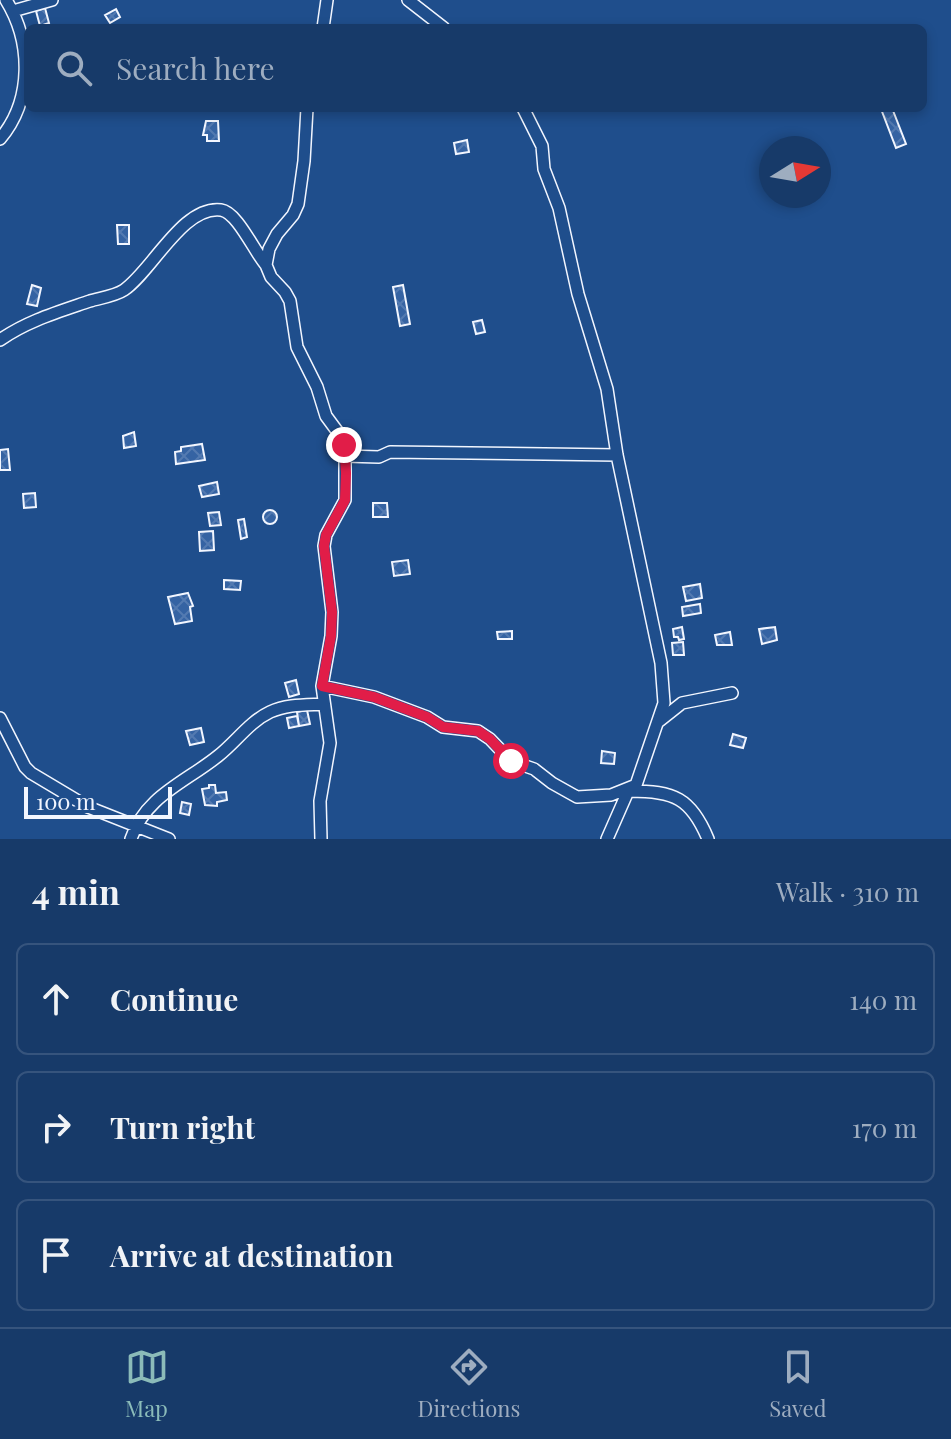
<!DOCTYPE html>
<meta charset="utf-8">
<style>
:root{--surface:#173a69;--page:#20416f;--text:#f1f3f6;--muted:#9eadc0;--line:#36547d;--accent:#8bbbb9}
body{margin:0;font-family:"Playfair Display",serif;background:var(--page);color:var(--text)}
.compass{position:absolute;left:759px;top:136px;width:72px;height:72px;border-radius:50%;background:var(--surface);box-shadow:0 4px 12px #0003;rotate:79deg}
.scale{position:absolute;left:24px;bottom:20px;width:148px;box-sizing:border-box;padding-left:8px;border:4px solid #f2f6ff;border-top:0;font-size:22px;line-height:28px;white-space:nowrap;color:#f2f6ff;-webkit-text-stroke:6px #1f4e8c;paint-order:stroke}
.stop{position:absolute;width:24px;height:24px;margin:-18px;border:6px solid #e11d48;border-radius:50%;background:#fff}
.stop.end{background:#e11d48;border-color:#fff;box-shadow:0 2px 8px #0008}
.list{margin:0;padding:0;list-style:none}
h2{display:flex;justify-content:space-between;align-items:center;height:104px;margin:0;padding:0 32px;font-size:34px}
h2 small{font-size:26px;font-weight:400;color:var(--muted)}
.list li{display:grid;grid-template-columns:52px 1fr auto;gap:24px;align-items:center;box-sizing:border-box;height:112px;margin:0 16px 16px;padding:0 16px;border:2px solid var(--line);border-radius:12px}
.list b{display:block;font-size:30px;white-space:nowrap}
.list em{font-size:26px;font-style:normal;color:var(--muted)}
.icon{flex:none;width:44px;height:44px;fill:none;stroke:currentColor;stroke-width:2;stroke-linecap:round;stroke-linejoin:round}
.map{position:relative;flex:none;width:951px;height:839px;overflow:hidden}
.search{position:absolute;background:var(--surface);box-shadow:0 4px 12px #0003;left:24px;right:24px;top:24px;height:88px;display:flex;align-items:center;gap:20px;box-sizing:border-box;padding:0 28px;border-radius:12px;color:var(--muted);font-size:30px}
.sheet{height:488px;background:var(--surface)}
nav{display:flex;justify-content:space-around;align-items:center;box-sizing:border-box;height:112px;border-top:2px solid var(--line);background:var(--surface);font-size:22px;color:var(--muted)}
nav a{display:grid;justify-items:center;gap:4px}
nav .on{color:var(--accent)}
.map>svg:first-child{display:block}
.building{fill:url(#building-cross-hatch);stroke:#f2f6ff;stroke-width:2}
.lines{fill:none;stroke-linecap:round;stroke-linejoin:round}
.minor-casing{stroke:#f2f6ff;stroke-width:14}
.minor{stroke:#1f4e8c;stroke-width:11}
.route{stroke:#e11d48;stroke-width:10}
</style>
<div class="map">
<svg width="951" height="839" viewBox="0 0 951 839">
<defs>
<pattern id="building-cross-hatch" width="8" height="8" patternUnits="userSpaceOnUse" patternTransform="scale(2)"><rect width="8" height="8" fill="#3563a3"/><path d="M0 0l8 8M0 8l8-8" fill="none" stroke="#537ab1"/></pattern>
</defs>
<rect width="100%" height="100%" fill="#1f4e8c"/>
<!-- building -->
<path class="building" d="M45,8L49,23L40,26L36,11Z
M116,9L120,17L110,23L105,15Z
M892,108L906,144L896,148L881,109Z
M206,121H218L219,141H207V135H203Z
M467,140L469,152L456,154L454,143Z
M117,225H129V244H118Z
M32,285L41,288L37,306L27,304Z
M403,285L410,324L400,326L393,287Z
M482,320L485,332L476,334L473,322Z
M134,432L136,446L124,448L123,436Z
M202,444L205,460L176,464L175,452L181,451V447Z
M8,449L10,470H0V450Z
M217,482L219,494L202,497L199,486Z
M35,493L36,507L24,508L23,494Z
M373,503H387L388,517H373Z
M263 517a7 7 0 1 1 14 0a7 7 0 1 1-14 0Z
M219,512L221,525L210,526L208,513Z
M244,519L247,537L241,539L238,520Z
M213,531L214,550L200,551L199,532Z
M408,560L410,574L394,576L392,562Z
M224,580L241,581L240,590L224,589Z
M700,584L702,598L686,601L683,587Z
M188,593L193,606L190,607L192,621L175,624L168,597Z
M700,604L701,613L683,616L682,607Z
M682,627L684,639L679,640L678,637H674L673,629Z
M775,627L777,640L762,644L759,629Z
M512,631V639H498L497,632Z
M730,632L732,645H717L715,635Z
M683,642L684,655H673L672,643Z
M296,680L299,694L289,697L285,683Z
M307,710L310,724L299,726L297,712Z
M297,716L299,726L289,728L287,718Z
M201,728L204,742L190,745L186,731Z
M733,734L746,738L743,748L730,745Z
M602,751L615,753L614,764L601,763Z
M209,785H215L216,793L226,792L227,800L217,802V806L205,805L202,789L209,788Z
M182,802L191,804L189,815L180,813Z"/>
<g class="lines">
<!-- minor casing -->
<g class="minor-casing">
<path id="minor" d="M408,0L444,28
M13,11L52,0
M323,28L327,0
M307,108L304,161L298,204L293,215L277,234L269,249L266,265L271,277L285,292L290,301L297,347L317,387L326,416L340,435L345,456V500L326,535L324,546L332,612L331,636L322,686L330,743L320,801L321,839
M0,139C33,100 32,42 6,0
M0,340C27,321 58,312 90,301C100,298 115,296 124,290C152,271 183,205 221,210C237,212 254,251 266,265
M345,456L379,457L390,452L617,455
M322,686L374,697L427,717L443,727L478,731L490,739L511,761L534,769L552,783L577,797L611,795L636,785L664,703L661,663L617,455L607,389L578,294L559,208L544,169L542,146L523,108
M0,718L25,767L31,773L88,807L169,839
M658,722L682,703L732,693
M630,791C674,791 691,798 708,839
M131,839C145,796 186,782 218,756C236,742 249,722 270,712C287,704 306,705 324,704
M607,839L629,789"/>
</g>
<!-- minor -->
<use href="#minor" class="minor"/>
</g>
<g class="lines">
<!-- route -->
<path class="route" d="M344,445L346,473L345,500L326,535L324,546L332,612L331,636L322,686L374,697L427,717L443,727L478,731L490,739L511,761"/>
</g>
</svg>
<svg class="compass" viewBox="-18 -18 36 36"><path d="M0-13l5 13h-10z" fill="#e53935"/><path d="M0 13l5-13h-10z" fill="#9eadc0"/></svg>
<div class="scale">100 m</div>
<div class="stop" style="left:511px;top:761px"></div>
<div class="stop end" style="left:344px;top:445px"></div>
<div class="search"><svg class="icon" aria-label="search" viewBox="0 0 24 24"><circle cx="10" cy="10" r="6"/><path d="M15 15l6 6"/></svg>Search here</div>
</div>
<section class="sheet">
<h2>4 min<small>Walk · 310 m</small></h2>
<ul class="list">
<li><svg class="icon" aria-label="ahead" viewBox="0 0 24 24"><path d="M12 20V5M6 11l6-6 6 6"/></svg><div><b>Continue</b></div><em>140 m</em></li>
<li><svg class="icon" aria-label="right" viewBox="0 0 24 24"><path d="M7 20v-9h11M14 6l5 5-5 5"/></svg><div><b>Turn right</b></div><em>170 m</em></li>
<li><svg class="icon" aria-label="arrive" viewBox="0 0 24 24"><path d="M6 21V4h12l-3 4 3 4H6"/></svg><div><b>Arrive at destination</b></div></li>
</ul>
</section>
<nav>
<a class="on"><svg class="icon" aria-label="map" viewBox="0 0 24 24"><path d="M3 6l6-2 6 2 6-2v14l-6 2-6-2-6 2zM9 4v14M15 6v14"/></svg>Map</a>
<a><svg class="icon" aria-label="directions" viewBox="0 0 24 24"><path d="M12 3l9 9-9 9-9-9zM9 14v-3h6M13 9l2 2-2 2"/></svg>Directions</a>
<a><svg class="icon" aria-label="saved" viewBox="0 0 24 24"><path d="M7 4h10v16l-5-4-5 4z"/></svg>Saved</a>
</nav>
